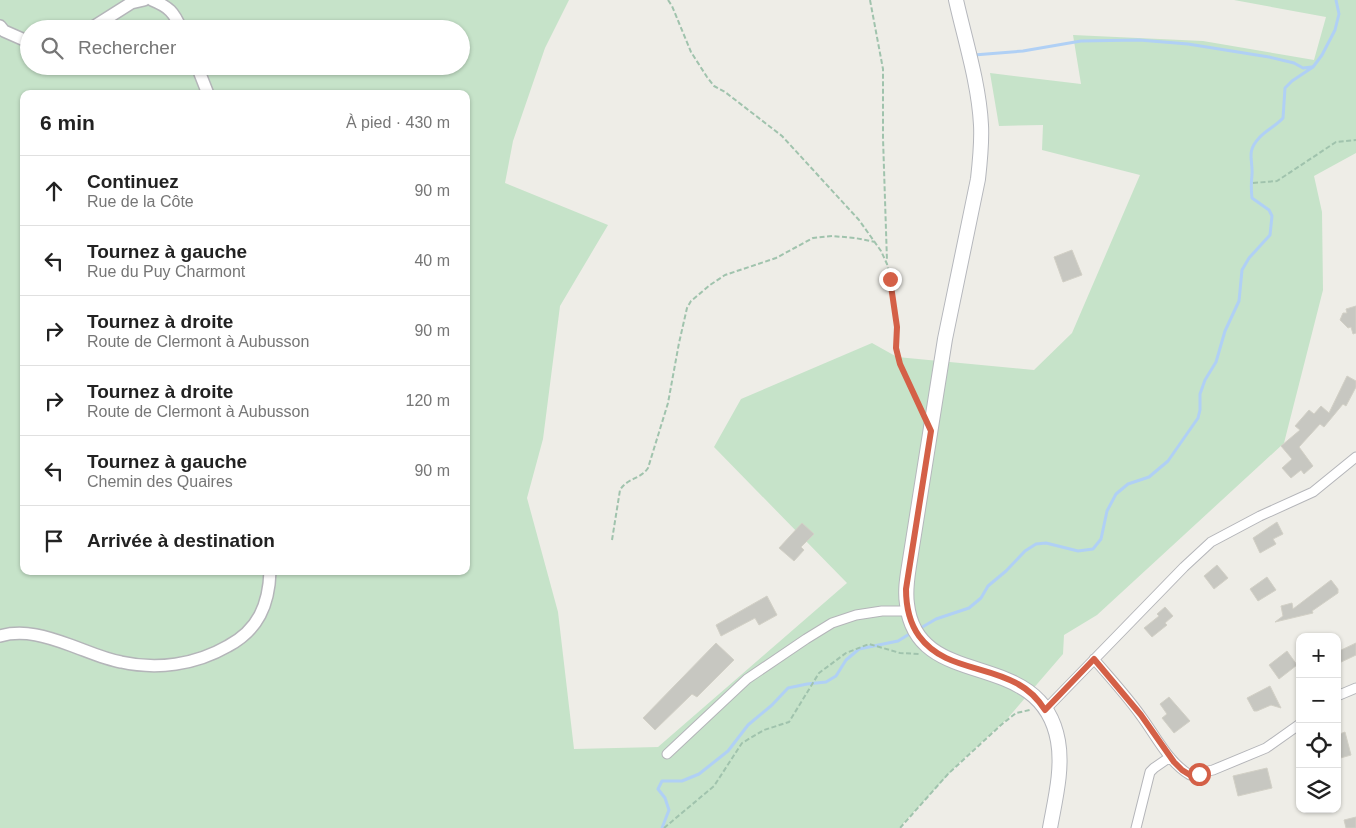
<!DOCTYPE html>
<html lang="fr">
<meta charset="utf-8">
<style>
:root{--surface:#fff;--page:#f2f2f2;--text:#222;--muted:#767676;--line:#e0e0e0}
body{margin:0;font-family:Helvetica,sans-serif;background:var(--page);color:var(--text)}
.controls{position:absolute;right:15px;bottom:15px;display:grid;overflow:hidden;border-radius:10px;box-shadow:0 1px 4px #0004}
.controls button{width:45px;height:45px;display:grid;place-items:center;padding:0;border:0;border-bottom:1px solid var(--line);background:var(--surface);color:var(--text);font:25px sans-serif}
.stop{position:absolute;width:15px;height:15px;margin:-11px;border:4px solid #d46047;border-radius:50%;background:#fff}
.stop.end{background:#d46047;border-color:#fff;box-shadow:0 1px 5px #0008}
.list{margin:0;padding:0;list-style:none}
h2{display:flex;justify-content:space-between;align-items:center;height:65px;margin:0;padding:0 20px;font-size:21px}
h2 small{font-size:16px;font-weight:400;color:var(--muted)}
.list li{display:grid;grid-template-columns:32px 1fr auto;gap:15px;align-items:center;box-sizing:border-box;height:70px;padding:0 20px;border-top:1px solid var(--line)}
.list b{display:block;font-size:19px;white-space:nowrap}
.list p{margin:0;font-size:16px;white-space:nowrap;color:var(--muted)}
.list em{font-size:16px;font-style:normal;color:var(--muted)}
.icon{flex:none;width:28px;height:28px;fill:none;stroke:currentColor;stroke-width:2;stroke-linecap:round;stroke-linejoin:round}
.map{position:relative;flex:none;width:1356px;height:828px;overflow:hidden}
.search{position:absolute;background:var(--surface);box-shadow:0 1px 4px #0004;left:20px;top:20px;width:450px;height:55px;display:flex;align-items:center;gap:12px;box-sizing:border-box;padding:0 18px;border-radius:28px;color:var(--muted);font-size:19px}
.panel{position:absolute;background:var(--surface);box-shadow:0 1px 4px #0004;left:20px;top:90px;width:450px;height:485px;border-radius:10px}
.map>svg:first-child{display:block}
.green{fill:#c6e3c9;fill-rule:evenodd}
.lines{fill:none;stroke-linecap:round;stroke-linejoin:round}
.stream{stroke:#b0d0f5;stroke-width:3}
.building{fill:#c7c7c1;stroke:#d2d0c6}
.minor-casing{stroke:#b4b5b9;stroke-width:11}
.tertiary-casing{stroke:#b4b5b9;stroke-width:14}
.secondary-casing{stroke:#b5b7bc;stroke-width:16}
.path{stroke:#a0c3ad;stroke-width:2;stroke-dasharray:5 2.5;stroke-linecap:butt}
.minor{stroke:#fff;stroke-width:9}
.tertiary{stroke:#fff;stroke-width:11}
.secondary{stroke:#fff;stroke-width:14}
.route{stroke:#d46047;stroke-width:6}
</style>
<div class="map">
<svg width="1356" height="828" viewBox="0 0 1356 828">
<rect width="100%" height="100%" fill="#eeede7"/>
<!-- green -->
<path class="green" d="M0,0H569L545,48L513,141L505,183L608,225L560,306L543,439L527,498L558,612L574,749L658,747L847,583L714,447L741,399L872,343L897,357L1034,370L1072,333L1140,175L1042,150L1043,125L999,126L990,73L1081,84L1073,35L1203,41L1314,60L1326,17L1234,0H1356V153L1314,176L1322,212L1323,290L1284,443L1097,615L1064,635L1063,654L1007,719L961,761L899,828H0ZM29,29H461V66H29ZM24,94H466V571H24Z"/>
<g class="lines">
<!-- stream -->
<path class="stream" d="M974,55L1023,51L1081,41L1139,40L1188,44L1269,57L1294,63L1303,68L1312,67
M919,629L936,619L969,608L981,598L988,586L1006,571L1025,551L1036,544L1046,543L1078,551L1093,549L1101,539L1107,511L1116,494L1128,484L1149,477L1168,461L1198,418L1200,410V394L1205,380L1216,362L1225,331L1239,301L1242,270L1249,258L1270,235L1272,216L1269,210L1252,198C1251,189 1251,183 1252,175C1253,159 1246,152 1259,138C1266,130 1276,126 1283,118L1285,88L1292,81L1313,67L1322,55L1335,30L1339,14L1336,0
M662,828L669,810L665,798L658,789L662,781H682L699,774L728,751L748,725L772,705L788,688L807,684L826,682L836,676L846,660L859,649L898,641L911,633"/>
</g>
<!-- building -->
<path class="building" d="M1072,250L1082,275L1063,282L1054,257Z
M1356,306V333L1353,334L1351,327L1348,328L1340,320L1343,313H1347L1346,309Z
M1347,376L1356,381V387L1346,406L1343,404L1324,427L1320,424L1299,447L1313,466L1304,474L1301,470L1291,478L1282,468L1292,459L1281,446L1300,430L1295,426L1309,410L1314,414L1321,406L1329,413Z
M1277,522L1283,534L1273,539L1276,544L1260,553L1253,538Z
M802,523L814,534L801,547L804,550L794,561L779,548Z
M1217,565L1228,578L1214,589L1204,576Z
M1267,577L1276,590L1258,601L1250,589Z
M1331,580L1338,589V593L1312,611L1313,613L1275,622L1283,616L1281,606L1292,603L1293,609Z
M767,596L777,615L759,625L755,618L721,636L716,625Z
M1165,607L1173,616L1165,623L1167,625L1152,637L1144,628L1159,616L1157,614Z
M716,643L734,660L697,697L692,694L655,730L643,718Z
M1356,643V655L1337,664V652Z
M1287,651L1297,665L1279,679L1269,665Z
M1270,686L1281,708L1271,705L1257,711H1254L1247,698Z
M1169,697L1190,721L1174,733L1162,718L1167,714L1160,704Z
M1345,732L1351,755L1337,759V735Z
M1267,768L1272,788L1238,796L1233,776Z
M1356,817V828H1346L1344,820Z"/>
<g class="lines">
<!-- minor casing -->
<g class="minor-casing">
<path id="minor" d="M1094,659C1110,678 1127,696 1141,716C1156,736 1168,762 1190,775L1213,770L1266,748L1300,724
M1337,696L1356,688
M1045,710L1184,567L1211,542L1260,516L1313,492L1356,457
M667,754L747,679L806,639L832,623L856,615L882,611H908
M1136,828L1150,772L1154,768L1170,757"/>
</g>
<!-- tertiary casing -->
<g class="tertiary-casing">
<path id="tertiary" d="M152,0C169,7 174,12 181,29
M0,26L4,31L29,42
M90,29L131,3L144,0
M197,66L208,94
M0,636C24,629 48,637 70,645C87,651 104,659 121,662C157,670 195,665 228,646C258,630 269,605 270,571"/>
</g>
<!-- secondary casing -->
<g class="secondary-casing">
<path id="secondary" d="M956,0C965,40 979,84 981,125C982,143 980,161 978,179L945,339L909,566C907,579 905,591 907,604C917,694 1041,645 1058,741C1063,769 1055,800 1050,828"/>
</g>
<!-- path -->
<path class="path" d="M668,0L672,6L691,52L707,77L714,86L725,92L782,136L859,220L881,251L887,264L890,279L897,327L896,348L900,364L921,409
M870,0L883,69V138L887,261
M1253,183L1277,181L1336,142L1356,140
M612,540L620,490C627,478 641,479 648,468L668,403L679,343L687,308L691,301L710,285L725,275L776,258L813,238L832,236L855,238L875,242
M664,828L714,786L742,743L764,730L789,722L819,673L846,653L869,644L900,653L920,654
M900,828L948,774L1001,725L1016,713L1030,710"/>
<!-- minor -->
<use href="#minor" class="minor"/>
<!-- tertiary -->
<use href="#tertiary" class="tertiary"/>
<!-- secondary -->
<use href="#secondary" class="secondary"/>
</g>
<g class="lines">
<!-- route -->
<path class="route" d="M890,279L897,327L896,348L900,364L931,431L906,589C906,606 909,622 919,636C943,669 985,665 1018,684C1029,690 1038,699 1045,710L1094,659L1141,715L1174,762L1182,770L1190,775L1199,774"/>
</g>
</svg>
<div class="controls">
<button>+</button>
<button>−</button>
<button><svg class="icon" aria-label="locate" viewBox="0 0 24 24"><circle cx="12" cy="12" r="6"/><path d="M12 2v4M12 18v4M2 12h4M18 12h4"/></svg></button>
<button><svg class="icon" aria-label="layers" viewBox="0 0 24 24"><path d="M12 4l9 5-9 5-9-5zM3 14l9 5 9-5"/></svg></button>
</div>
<div class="stop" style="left:1199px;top:774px"></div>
<div class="stop end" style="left:890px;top:279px"></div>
<div class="search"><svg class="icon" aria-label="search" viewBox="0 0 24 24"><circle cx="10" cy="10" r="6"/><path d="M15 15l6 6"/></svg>Rechercher</div>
<section class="panel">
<h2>6 min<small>À pied · 430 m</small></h2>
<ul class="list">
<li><svg class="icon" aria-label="ahead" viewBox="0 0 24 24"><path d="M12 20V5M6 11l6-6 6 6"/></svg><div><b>Continuez</b><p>Rue de la Côte</p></div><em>90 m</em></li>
<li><svg class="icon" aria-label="left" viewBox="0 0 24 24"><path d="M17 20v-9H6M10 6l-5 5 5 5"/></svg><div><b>Tournez à gauche</b><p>Rue du Puy Charmont</p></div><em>40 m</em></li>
<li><svg class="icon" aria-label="right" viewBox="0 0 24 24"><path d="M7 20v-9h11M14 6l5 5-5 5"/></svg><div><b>Tournez à droite</b><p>Route de Clermont à Aubusson</p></div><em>90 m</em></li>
<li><svg class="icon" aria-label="right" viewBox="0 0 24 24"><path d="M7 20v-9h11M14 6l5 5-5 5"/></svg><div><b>Tournez à droite</b><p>Route de Clermont à Aubusson</p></div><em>120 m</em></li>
<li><svg class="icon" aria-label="left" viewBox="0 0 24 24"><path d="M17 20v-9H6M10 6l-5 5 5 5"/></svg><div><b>Tournez à gauche</b><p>Chemin des Quaires</p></div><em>90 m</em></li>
<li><svg class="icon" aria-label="arrive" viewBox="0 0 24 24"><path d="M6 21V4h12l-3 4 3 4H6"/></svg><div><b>Arrivée à destination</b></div></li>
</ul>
</section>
</div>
